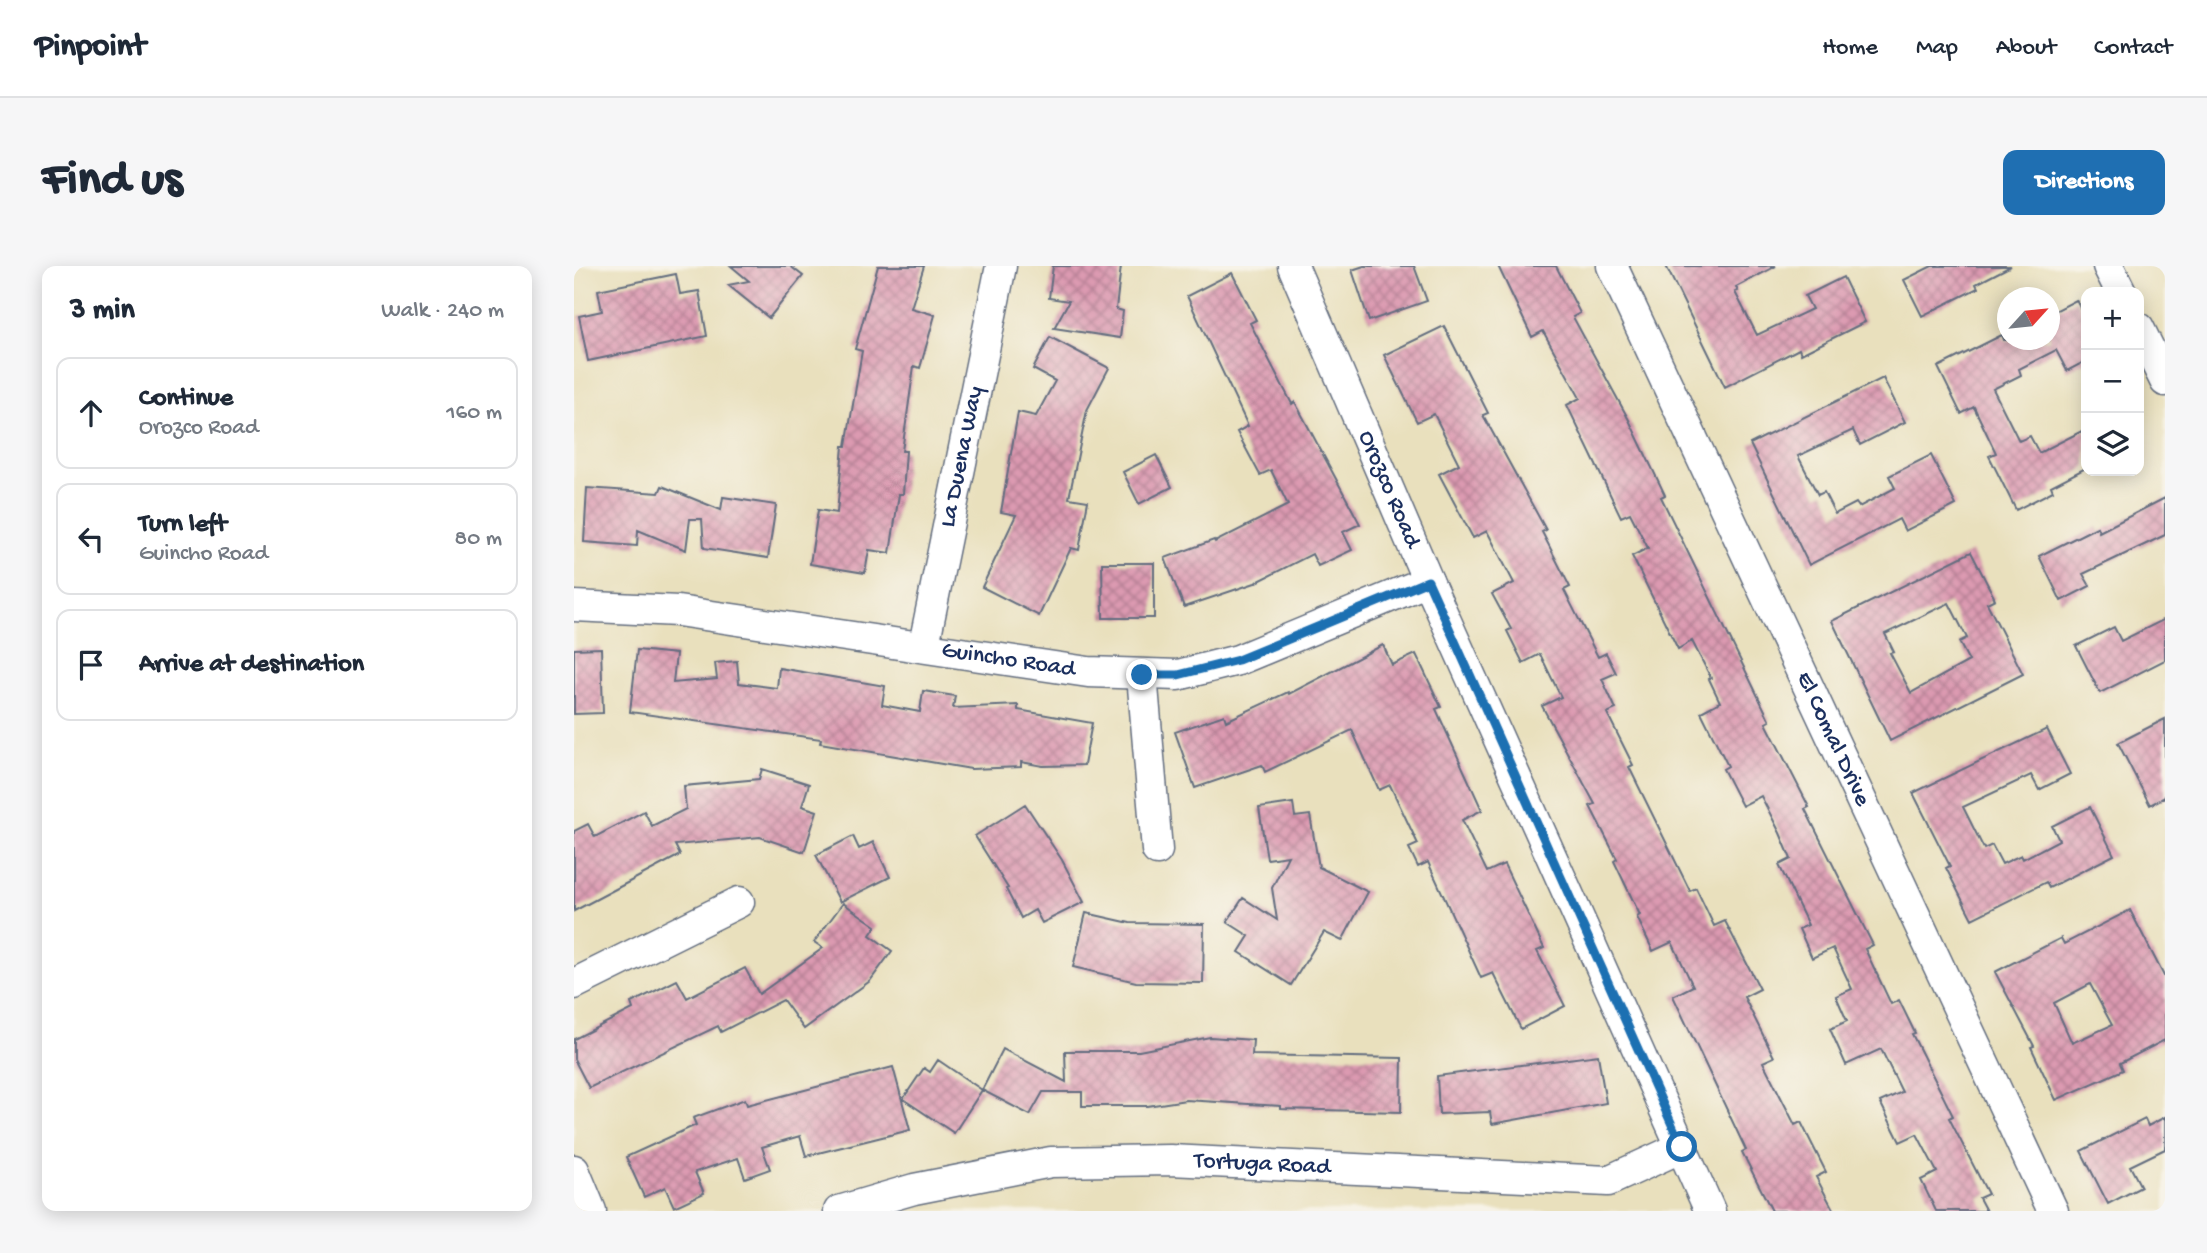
<!DOCTYPE html>
<meta charset="utf-8">
<style>
:root{--surface:#fff;--page:#f6f6f7;--text:#1f2937;--muted:#747a83;--line:#e0e1e3;--accent:#1f6fb2}
body{margin:0;font-family:"Gochi Hand",sans-serif;background:var(--page);color:var(--text)}
.controls{position:absolute;right:21px;top:21px;display:grid;overflow:hidden;border-radius:14px;box-shadow:0 4px 18px #0003}
.controls button{width:63px;height:63px;display:grid;place-items:center;padding:0;border:0;border-bottom:2px solid var(--line);background:var(--surface);color:var(--text);font:35px sans-serif}
.compass{position:absolute;left:1423px;top:21px;width:63px;height:63px;border-radius:50%;background:var(--surface);box-shadow:0 4px 18px #0003;rotate:63deg}
.stop{position:absolute;width:21px;height:21px;margin:-16px;border:5px solid #1f6fb2;border-radius:50%;background:#fff}
.stop.end{background:#1f6fb2;border-color:#fff;box-shadow:0 2px 7px #0008}
.list{margin:0;padding:0;list-style:none}
h2{display:flex;justify-content:space-between;align-items:center;height:91px;margin:0;padding:0 28px;font-size:30px}
h2 small{font-size:23px;font-weight:400;color:var(--muted)}
.list li{display:grid;grid-template-columns:46px 1fr auto;gap:21px;align-items:center;box-sizing:border-box;height:112px;margin:0 14px 14px;padding:0 14px;border:2px solid var(--line);border-radius:14px}
.list b{display:block;font-size:26px;white-space:nowrap}
.list p{margin:0;font-size:23px;white-space:nowrap;color:var(--muted)}
.list em{font-size:23px;font-style:normal;color:var(--muted)}
.icon{flex:none;width:38px;height:38px;fill:none;stroke:currentColor;stroke-width:2;stroke-linecap:round;stroke-linejoin:round}
.map{position:relative;flex:none;width:1591px;height:945px;overflow:hidden;border-radius:14px}
header{display:flex;align-items:center;gap:42px;box-sizing:border-box;height:98px;padding:0 35px;background:var(--surface);border-bottom:2px solid var(--line)}
header strong{font-size:33px}
nav{display:flex;gap:38px;margin-inline-start:auto;font-size:24px}
.intro{display:flex;align-items:center;justify-content:space-between;box-sizing:border-box;height:168px;padding:0 42px}
h1{margin:0;font-size:49px}
.button{padding:18px 32px;border-radius:14px;background:var(--accent);color:#fff;font-size:24px;font-weight:700}
main{display:flex;gap:42px;padding:0 42px}
aside{flex:1;background:var(--surface);border-radius:14px;box-shadow:0 4px 18px #0003}
.map>svg:first-child{display:block}
.building{fill:url(#building-cross-hatch);fill-rule:evenodd}
.lines{fill:none;stroke-linecap:round;stroke-linejoin:round}
.minor-casing{stroke:#636d7f;stroke-width:33}
.minor{stroke:#fff;stroke-width:30}
.route{stroke:#1f6fb2;stroke-width:9}
.labels{text-anchor:middle;dominant-baseline:central;stroke-width:7;stroke-linejoin:round;paint-order:stroke}
.street-label{font-size:24px;fill:#1b2f5e;stroke:#f7f3e8}
</style>
<header>
<strong>Pinpoint</strong>
<nav><a>Home</a><a>Map</a><a>About</a><a>Contact</a></nav>
</header>
<div class="intro"><h1>Find us</h1><a class="button">Directions</a></div>
<main>
<aside>
<h2>3 min<small>Walk · 240 m</small></h2>
<ul class="list">
<li><svg class="icon" aria-label="ahead" viewBox="0 0 24 24"><path d="M12 20V5M6 11l6-6 6 6"/></svg><div><b>Continue</b><p>Orozco Road</p></div><em>160 m</em></li>
<li><svg class="icon" aria-label="left" viewBox="0 0 24 24"><path d="M17 20v-9H6M10 6l-5 5 5 5"/></svg><div><b>Turn left</b><p>Guincho Road</p></div><em>80 m</em></li>
<li><svg class="icon" aria-label="arrive" viewBox="0 0 24 24"><path d="M6 21V4h12l-3 4 3 4H6"/></svg><div><b>Arrive at destination</b></div></li>
</ul>
</aside>
<div class="map">
<svg width="1591" height="945" viewBox="0 0 1591 945">
<defs>
<pattern id="building-cross-hatch" width="8" height="8" patternUnits="userSpaceOnUse" patternTransform="scale(1.75)"><rect width="8" height="8" fill="#dc9ab1"/><path d="M0 0l8 8M0 8l8-8" fill="none" stroke="#b27e93"/></pattern>
</defs>
<rect width="100%" height="100%" fill="#f7f3e8"/>
<filter id="ink" filterUnits="userSpaceOnUse"><feTurbulence type="fractalNoise" baseFrequency=".0143" numOctaves="2"/><feDisplacementMap in="SourceGraphic" scale="14" xChannelSelector="R" yChannelSelector="G"/><feConvolveMatrix kernelMatrix="1 2 1 2 8 2 1 2 1" color-interpolation-filters="sRGB"/></filter>
<filter id="wash" filterUnits="userSpaceOnUse"><feTurbulence type="fractalNoise" baseFrequency=".00686" numOctaves="4" result="noise"/><feDisplacementMap in="SourceGraphic" scale="28" xChannelSelector="R" yChannelSelector="G"/><feGaussianBlur stdDeviation="1.57" result="paint"/><feColorMatrix in="noise" values="0 0 0 0 0 0 0 0 0 0 0 0 0 0 0 0 0 1.4 0 .05"/><feComposite in="paint" operator="in"/></filter>
<g filter="url(#wash)">
<rect width="100%" height="100%" fill="#e9e0bd"/>
<g id="blocks">
<!-- building -->
<path class="building" d="M157,0H216L229,10L195,52L154,19L175,15Z
M304,0H350L337,42L361,49L346,102L340,100L328,185H332L329,228H325L316,287L295,284L291,307L236,298L244,244L263,247L269,180H272L288,85L281,83Z
M479,0H547L542,43L549,45L546,72L480,62L495,35L475,32Z
M790,0H840L853,35L795,55L778,4Z
M924,0H982L1006,47L999,51L1055,154L1091,229L1087,231L1196,455L1192,457L1235,541L1231,543L1299,679L1291,683L1317,738L1325,734L1341,767L1338,768L1379,850L1375,852L1414,928L1405,932L1412,945H1362L1347,914L1363,906L1343,868L1326,876L1306,836L1328,826L1307,783L1272,799L1256,763L1273,755L1262,730L1278,723L1259,682L1238,692L1225,663L1234,659L1205,599L1217,593L1206,567L1187,530L1168,540L1149,503L1154,500L1127,446L1146,436L1135,413L1137,412L1118,375L1104,383L1058,290L1074,282L1056,247L1047,251L993,139L1006,132L969,65L958,71Z
M1092,0H1202L1162,21L1164,25L1161,26L1183,69L1238,43L1231,30L1269,11L1291,56L1227,88L1225,83L1151,121Z
M1358,0H1437L1402,18L1404,22L1348,50L1330,14Z
M658,7L682,54L676,57L718,138L721,136L786,258L769,266L778,284L744,300L738,288L681,317L610,341L591,292L640,274L641,276L714,239L697,204L686,209L663,166L674,160L613,30Z
M102,8L106,28L125,25L133,70L14,95L5,50L28,45L24,24Z
M1502,34L1512,53V95L1493,105L1482,84L1445,103L1447,109L1419,123L1445,175L1456,170L1465,187L1512,163V202L1477,220L1479,225L1442,244L1415,190L1422,187L1400,141L1387,148L1364,101L1428,69L1430,74H1475V48Z
M870,60L914,147L909,149L972,264L968,266L996,321L990,324L1024,391L1032,387L1042,407L1028,413L1042,443L1033,447L1059,499L1055,501L1116,625L1122,622L1140,660L1151,655L1186,723L1170,731L1200,791L1189,796L1221,859L1227,856L1252,906L1242,911L1260,945H1198L1168,886L1172,884L1099,730L1119,720L1098,676L1079,685L1063,651L1066,649L1040,595L1043,593L1016,540L1021,538L968,440L987,431L966,388L949,397L933,365L937,363L918,328L940,317L913,265L899,272L865,208L885,198L860,148L843,156L810,89Z
M476,71L535,102L513,144L495,232L514,235L505,284L497,282L465,350L408,321L442,249L427,246L444,146L462,150L481,115L459,103Z
M1309,112L1331,156L1286,179L1279,164L1224,190L1244,229L1250,226L1261,248L1282,237L1285,241L1321,222L1315,210L1357,189L1382,239L1331,265L1325,253L1235,299L1176,178Z
M582,189L598,221L565,238L549,206Z
M88,220L147,244L149,231L202,239L194,292L130,282L128,253H116L112,284L64,264L63,280L10,276L13,222L85,227Z
M1591,232V269L1509,308L1516,320L1487,335L1465,290L1523,261L1525,266Z
M1397,286L1421,333L1413,337L1449,408L1316,475L1258,355ZM1375,337L1393,372L1385,376L1395,395L1337,427L1316,387L1320,386L1311,368Z
M528,297H580V352H529Z
M1591,353V394L1526,427L1502,380L1540,361L1547,375Z
M809,379L818,399L842,388L867,441L862,443L908,544L888,554L913,606L930,598L970,682L963,685L991,740L947,763L919,707L907,712L854,596L844,601L835,582L844,578L816,519L805,524L778,464L691,506L688,499L621,522L601,466L650,449L652,455L714,426L715,428Z
M27,382L29,447L0,448V383Z
M63,384L102,388L99,417L143,413L141,397L163,395L165,417L203,422L205,402L311,420L308,439L346,446L349,425L381,430L379,442L444,439V444L518,457L510,499L469,500L447,496V501L397,503L246,477L247,473L56,446Z
M1591,453V531L1576,539L1544,477Z
M1473,463L1496,508L1465,524L1457,509L1389,541L1410,583L1418,579L1428,598L1447,589L1449,593L1485,574L1478,560L1516,541L1540,589L1475,622L1472,616L1398,653L1372,602L1376,600L1339,527Z
M188,503L235,518L228,540L243,545L230,586L186,571L101,579L106,589L0,645V565L14,558L21,571L70,545L78,560L112,543L110,520L185,513Z
M719,537L721,551L736,549L745,601L794,626L768,675L750,666L717,719L665,686L675,670L653,656L669,632L703,654L698,622L714,590L693,593L685,542Z
M451,538L488,594L510,636L468,657L461,644L447,652L432,623L434,622L401,570Z
M279,570L285,583L299,576L316,611L266,636L242,589Z
M269,637L302,660L296,669L318,685L296,715L230,763L209,734L147,766L144,760L15,822L0,793V773L59,743L57,737L103,714L113,732L171,702L185,728L249,682L240,676Z
M1556,644L1591,712V774L1546,797L1549,804L1482,834L1457,781L1460,780L1421,706L1487,672L1490,678ZM1516,718L1538,759L1498,777L1480,737Z
M512,647L556,657L630,658L629,717L562,716L499,701Z
M636,771L679,774L678,789L828,792L827,846L707,843V840L612,834L573,840H508V826H469L456,849L408,824L429,783L492,816L491,785H565Z
M1024,789L1032,837L918,858L916,846L865,848L863,810Z
M364,794L408,824L380,867L329,833L350,802L356,806Z
M319,801L336,864L232,890L226,870L188,881L196,903L171,912L164,892L121,906L130,927L100,941L91,921L70,931L52,891L122,859L119,852L171,833L173,839Z
M1591,851V883L1556,900L1567,921L1534,938L1507,885L1571,853L1574,860Z"/>
</g>
</g>
<g filter="url(#ink)">
<use href="#blocks" fill-opacity="0" stroke="#636d7f" stroke-width="2"/>
<g class="lines">
<!-- minor casing -->
<g class="minor-casing">
<g id="minor">
<path id="s1" d="M719,0L854,315L1136,945"/>
<path id="s2" d="M1038,0L1479,945"/>
<path d="M1534,0L1547,26"/>
<path d="M1565,62L1591,115"/>
<path id="s3" d="M0,340L104,345L514,406L604,409L664,394L854,315"/>
<path id="s4" d="M350,379L427,0"/>
<path d="M568,409L583,584"/>
<path d="M0,718L165,636"/>
<path d="M0,904L17,945"/>
<path id="s5" d="M265,945L340,923L477,896L596,894L1034,915L1108,881"/>
</g>
</g>
<!-- minor -->
<use href="#minor" class="minor"/>
</g>
</g>
<g class="lines" filter="url(#ink)">
<!-- route -->
<path class="route" d="M568,409H604L664,394L854,315L1108,881"/>
</g>
<g class="labels">
<!-- street labels -->
<g class="street-label">
<text stroke="none"><textPath href="#s4" startOffset="192">La Duena Way</textPath></text>
<text stroke="none"><textPath href="#s1" startOffset="243">Orozco Road</textPath></text>
<text stroke="none"><textPath href="#s3" startOffset="438">Guincho Road</textPath></text>
<text stroke="none"><textPath href="#s2" startOffset="522">El Comal Drive</textPath></text>
<text stroke="none"><textPath href="#s5" startOffset="429">Tortuga Road</textPath></text>
</g>
</g>
</svg>
<div class="controls">
<button>+</button>
<button>−</button>
<button><svg class="icon" aria-label="layers" viewBox="0 0 24 24"><path d="M12 4l9 5-9 5-9-5zM3 14l9 5 9-5"/></svg></button>
</div>
<svg class="compass" viewBox="-18 -18 36 36"><path d="M0-13l5 13h-10z" fill="#e53935"/><path d="M0 13l5-13h-10z" fill="#747a83"/></svg>
<div class="stop" style="left:1108px;top:881px"></div>
<div class="stop end" style="left:568px;top:409px"></div>
</div>
</main>
